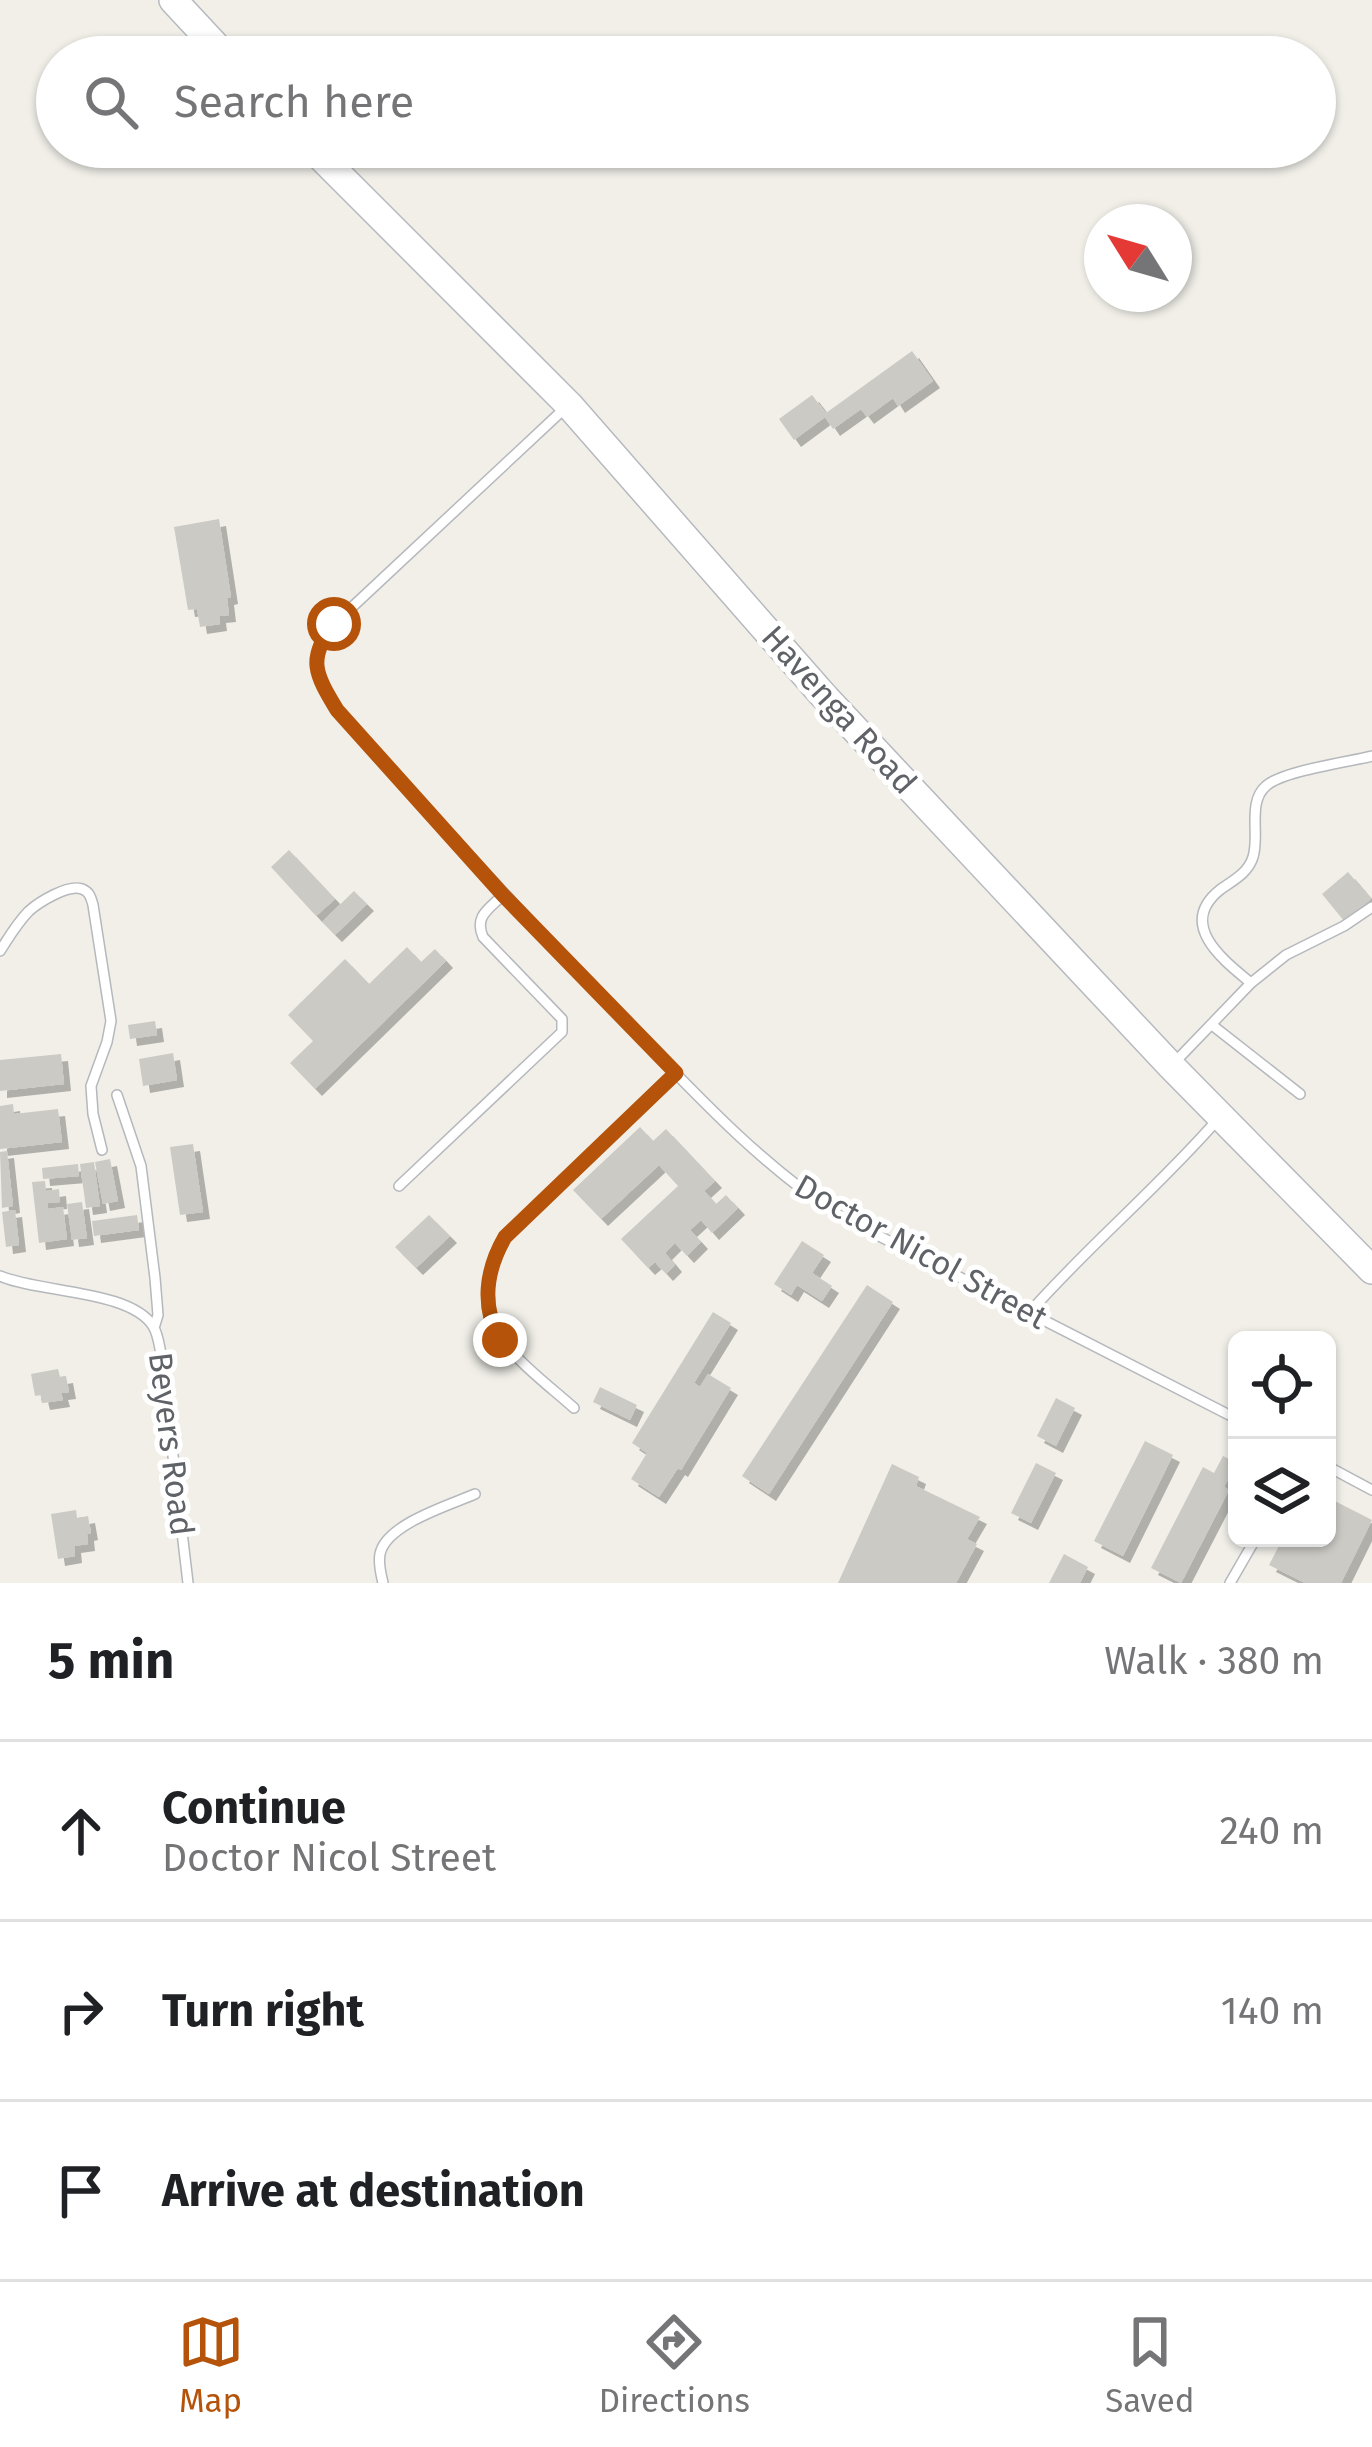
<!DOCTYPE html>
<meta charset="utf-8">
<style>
:root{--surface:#fff;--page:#f6f6f6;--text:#202124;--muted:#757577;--line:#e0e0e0;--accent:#b45309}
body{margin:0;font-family:"Fira Sans",sans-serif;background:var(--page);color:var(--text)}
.controls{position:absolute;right:36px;bottom:36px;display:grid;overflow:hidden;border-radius:18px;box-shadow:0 3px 9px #0004}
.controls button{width:108px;height:108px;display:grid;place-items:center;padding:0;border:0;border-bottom:3px solid var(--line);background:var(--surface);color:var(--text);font:60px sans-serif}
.compass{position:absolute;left:1084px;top:204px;width:108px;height:108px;border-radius:50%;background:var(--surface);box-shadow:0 3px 9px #0004;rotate:307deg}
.stop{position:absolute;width:36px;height:36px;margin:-27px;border:9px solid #b45309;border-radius:50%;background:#fff}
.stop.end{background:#b45309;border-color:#fff;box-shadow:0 3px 12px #0008}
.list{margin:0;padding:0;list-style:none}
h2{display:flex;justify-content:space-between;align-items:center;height:156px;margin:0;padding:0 48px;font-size:51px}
h2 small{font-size:39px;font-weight:400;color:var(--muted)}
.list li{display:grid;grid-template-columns:78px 1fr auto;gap:36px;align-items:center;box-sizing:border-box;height:180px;padding:0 48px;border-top:3px solid var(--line)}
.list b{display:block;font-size:45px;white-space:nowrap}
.list p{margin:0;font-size:39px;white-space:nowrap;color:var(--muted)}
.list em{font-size:39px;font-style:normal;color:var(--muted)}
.icon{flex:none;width:66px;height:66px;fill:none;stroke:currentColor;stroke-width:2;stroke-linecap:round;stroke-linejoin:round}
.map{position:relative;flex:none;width:1372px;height:1583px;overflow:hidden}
.search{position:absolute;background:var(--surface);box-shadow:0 3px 9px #0004;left:36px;right:36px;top:36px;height:132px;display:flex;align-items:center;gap:30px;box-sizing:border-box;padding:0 42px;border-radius:66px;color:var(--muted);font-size:45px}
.sheet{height:696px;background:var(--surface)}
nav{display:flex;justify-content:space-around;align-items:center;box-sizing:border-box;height:168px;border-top:3px solid var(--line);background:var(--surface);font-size:33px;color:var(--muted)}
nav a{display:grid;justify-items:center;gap:6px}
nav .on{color:var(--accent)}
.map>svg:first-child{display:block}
.building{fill:#cccac5;filter:url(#shadow)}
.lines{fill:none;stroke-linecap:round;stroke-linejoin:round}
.lane-casing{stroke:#b5b8bc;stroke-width:12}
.secondary-casing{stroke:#b6babf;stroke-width:30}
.lane{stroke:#fff;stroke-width:9}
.secondary{stroke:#fff;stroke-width:27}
.route{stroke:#b45309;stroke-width:15}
.labels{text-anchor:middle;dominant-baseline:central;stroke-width:10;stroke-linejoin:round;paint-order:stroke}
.street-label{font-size:33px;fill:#5f6368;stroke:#fff}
</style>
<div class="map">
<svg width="1372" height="1583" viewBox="0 0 1372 1583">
<defs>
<filter id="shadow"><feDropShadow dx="7" dy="7" stdDeviation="0" flood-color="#0004"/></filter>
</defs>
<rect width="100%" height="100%" fill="#f1efe8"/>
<!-- building -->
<path class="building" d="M912,351L933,381L898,406L893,398L867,417L861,409L833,429L825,417L794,440L779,419L812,395L826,413Z
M219,519L231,597L227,598L229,615L219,616L220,624L200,627L197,609L188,610L174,527Z
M289,850L335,899L316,916L271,867Z
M1348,872L1371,899L1344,921L1322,894Z
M354,891L367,904L335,935L322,922Z
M407,947L421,962L435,949L446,961L315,1089L290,1063L313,1041L288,1015L345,959L369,984Z
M155,1021L157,1035L130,1039L128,1025Z
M173,1053L177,1080L143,1086L139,1059Z
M61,1054L64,1084L0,1091V1060Z
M13,1104L14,1114L58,1109L62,1142L0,1149V1106Z
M640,1127L653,1141L666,1129L715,1181L704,1191L716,1204L726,1195L738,1208L712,1233L701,1220L690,1230L701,1242L687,1256L675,1243L665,1253L675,1265L666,1274L655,1262L648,1268L621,1239L678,1186L659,1165L601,1219L573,1190Z
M193,1144L203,1212L180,1215L170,1147Z
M7,1151L13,1206L2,1208L0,1152Z
M110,1159L118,1201L103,1204L95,1162Z
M94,1162L100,1206L86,1208L80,1164Z
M78,1164L79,1176L43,1179L42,1168Z
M45,1181L46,1191L59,1189L60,1202L47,1203L48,1209L63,1207L67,1239L39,1243L32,1182Z
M82,1202L87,1238L72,1240L67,1204Z
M15,1210L19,1245L6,1247L2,1212Z
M137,1215L139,1230L94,1236L92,1221Z
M429,1215L450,1236L416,1268L395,1247Z
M802,1241L824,1255L812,1273L832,1286L822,1301L797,1285L791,1295L774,1284Z
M867,1285L893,1302L769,1494L742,1476Z
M713,1312L731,1323L694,1383L700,1387L708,1374L731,1388L681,1470L678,1468L659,1497L631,1479L647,1453L632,1443Z
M58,1369L60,1377L66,1376L69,1392L61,1393L63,1400L43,1403L41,1395L35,1396L31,1374Z
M600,1387L637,1405L630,1420L593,1402Z
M1056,1398L1075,1408L1056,1446L1037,1436Z
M1145,1441L1173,1455L1123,1556L1094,1541Z
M1223,1456L1237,1463L1224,1487L1229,1490L1181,1583L1151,1568L1203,1467L1214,1473Z
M1036,1463L1056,1473L1031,1523L1011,1513Z
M892,1464L919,1477L916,1486L980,1517L967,1539L977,1544L956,1583H838Z
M1327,1497L1372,1520L1341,1583H1305L1269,1565L1283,1538H1327Z
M76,1510L77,1518L88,1516L91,1533L87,1534L88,1544L74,1546L75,1556L58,1559L51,1514Z
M1064,1554L1088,1567L1080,1583H1049Z"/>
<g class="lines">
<!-- lane casing -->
<g class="lane-casing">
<path id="lane" d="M564,409L334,624C306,659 316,675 337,710C431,815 526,918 623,1019C691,1089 758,1163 840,1216L1237,1419
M0,951C9,937 17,923 29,911C39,902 68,884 82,889C90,892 91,898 93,905L111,1021L107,1042L91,1086L93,1114L102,1150
M1251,983C1223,960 1176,924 1221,889C1234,880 1248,873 1253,857C1260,836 1247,802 1266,786C1282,771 1348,762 1372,756
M1212,1025L1300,1094
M1175,1062L1251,983L1286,955L1344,926L1372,907
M117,1095L141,1166L155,1278L158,1315L154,1328
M399,1186L562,1032V1019L483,937C474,916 489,909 503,895
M0,1276C40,1293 130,1290 153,1326C158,1334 159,1344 161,1354L188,1583
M1029,1313C1089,1245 1159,1187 1218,1119
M574,1408C515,1356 457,1322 504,1237L676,1073
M1327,1466L1372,1490
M383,1583C381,1574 378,1564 380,1554C386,1524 450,1505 475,1494
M1230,1583L1256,1538"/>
</g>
<!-- secondary casing -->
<g class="secondary-casing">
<path id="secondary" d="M173,0L226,57
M311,147L569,405L822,694L1171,1066L1372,1270"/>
</g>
<!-- lane -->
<use href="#lane" class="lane"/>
<!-- secondary -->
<use href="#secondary" class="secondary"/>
</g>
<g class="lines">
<!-- route -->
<path class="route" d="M334,624C306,659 316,675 337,710L503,895L676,1073L505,1237C486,1270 481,1306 500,1340"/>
</g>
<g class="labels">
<!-- street labels -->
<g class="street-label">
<text transform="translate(839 710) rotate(48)">Havenga Road</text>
<text transform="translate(921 1252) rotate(29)">Doctor Nicol Street</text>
<text transform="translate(171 1444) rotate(83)">Beyers Road</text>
</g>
</g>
</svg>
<div class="controls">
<button><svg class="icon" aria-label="locate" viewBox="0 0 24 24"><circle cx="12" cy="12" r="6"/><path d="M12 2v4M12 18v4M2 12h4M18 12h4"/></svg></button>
<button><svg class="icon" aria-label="layers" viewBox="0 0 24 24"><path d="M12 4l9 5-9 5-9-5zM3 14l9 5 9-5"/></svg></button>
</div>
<svg class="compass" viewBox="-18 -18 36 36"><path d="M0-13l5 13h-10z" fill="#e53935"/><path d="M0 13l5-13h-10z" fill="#757577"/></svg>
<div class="stop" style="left:334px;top:624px"></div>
<div class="stop end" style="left:500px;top:1340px"></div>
<div class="search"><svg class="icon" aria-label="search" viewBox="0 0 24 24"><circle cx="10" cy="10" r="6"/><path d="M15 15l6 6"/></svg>Search here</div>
</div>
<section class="sheet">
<h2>5 min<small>Walk · 380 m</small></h2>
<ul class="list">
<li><svg class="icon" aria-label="ahead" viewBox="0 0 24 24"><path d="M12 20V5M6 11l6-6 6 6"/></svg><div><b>Continue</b><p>Doctor Nicol Street</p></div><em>240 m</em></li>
<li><svg class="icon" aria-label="right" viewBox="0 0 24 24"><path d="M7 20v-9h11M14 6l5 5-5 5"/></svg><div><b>Turn right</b></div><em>140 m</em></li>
<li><svg class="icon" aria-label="arrive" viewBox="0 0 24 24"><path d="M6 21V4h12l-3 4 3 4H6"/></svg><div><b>Arrive at destination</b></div></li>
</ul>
</section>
<nav>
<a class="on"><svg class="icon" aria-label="map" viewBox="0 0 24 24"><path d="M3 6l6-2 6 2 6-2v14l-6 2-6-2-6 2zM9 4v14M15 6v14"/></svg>Map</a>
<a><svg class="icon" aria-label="directions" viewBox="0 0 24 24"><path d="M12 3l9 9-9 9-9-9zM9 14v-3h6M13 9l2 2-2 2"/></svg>Directions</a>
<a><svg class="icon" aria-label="saved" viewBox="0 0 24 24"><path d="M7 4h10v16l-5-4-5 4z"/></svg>Saved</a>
</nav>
